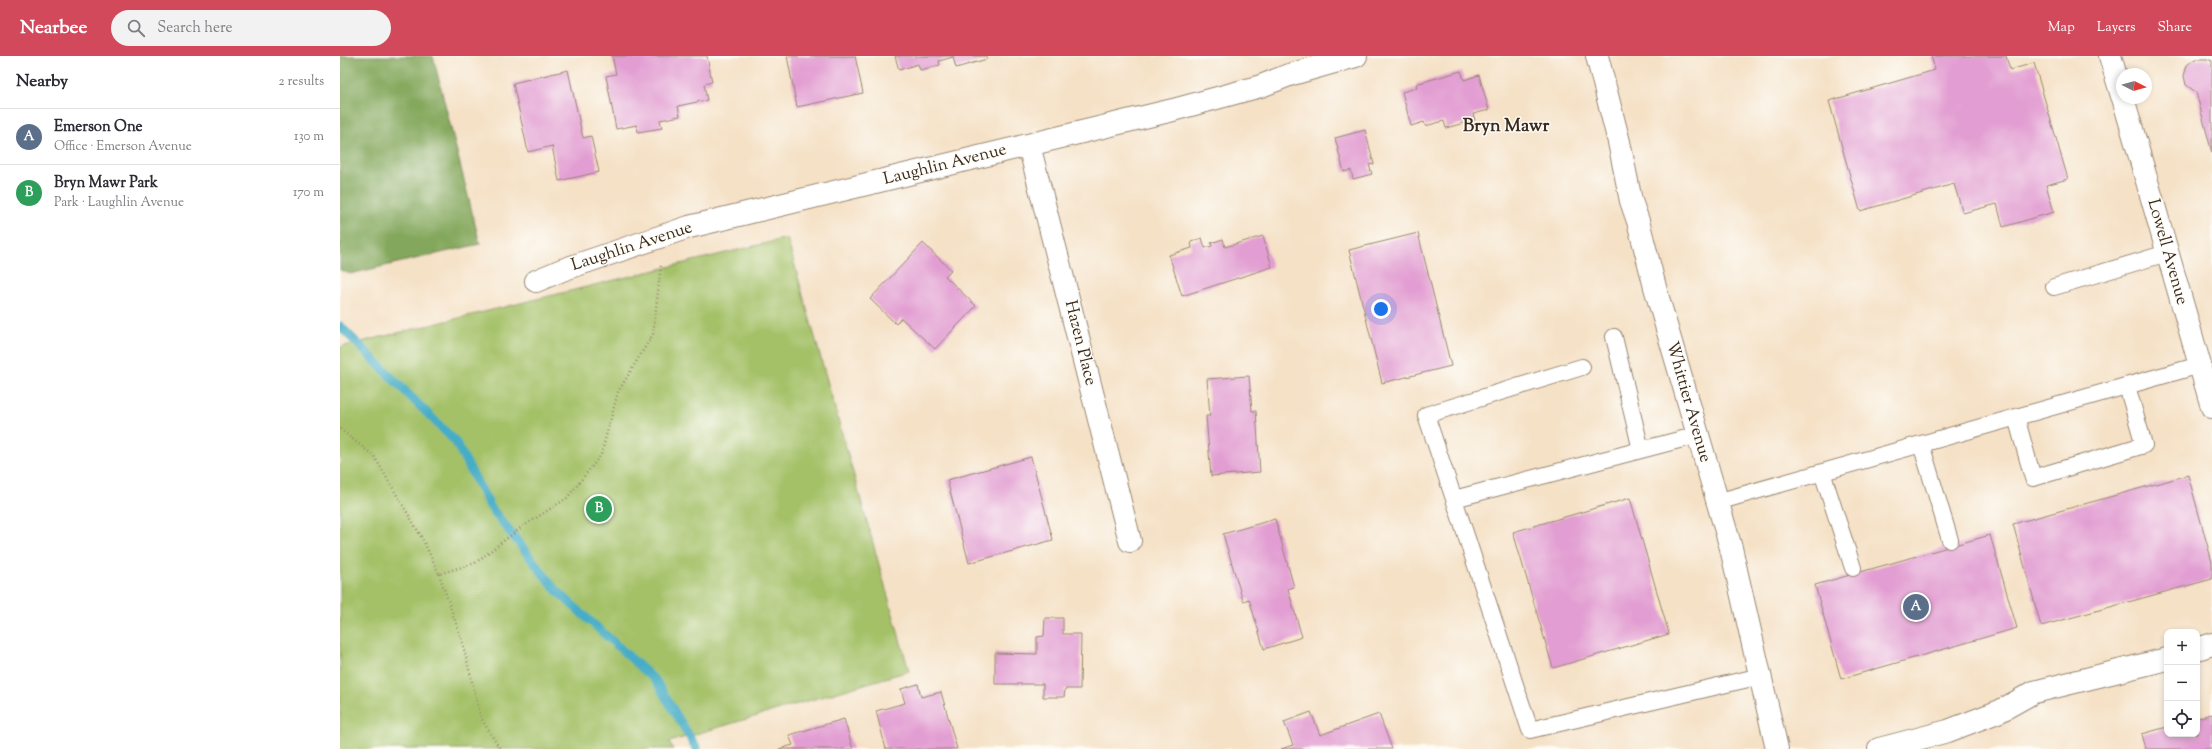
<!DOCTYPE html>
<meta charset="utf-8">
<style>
:root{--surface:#fff;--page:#f2f2f3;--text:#2b2b33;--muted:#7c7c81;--line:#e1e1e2;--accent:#d1495b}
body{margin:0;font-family:"Sorts Mill Goudy",serif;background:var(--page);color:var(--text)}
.controls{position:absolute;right:12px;bottom:12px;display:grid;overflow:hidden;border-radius:8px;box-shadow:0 2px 6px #0003}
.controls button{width:36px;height:36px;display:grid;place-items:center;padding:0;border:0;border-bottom:1px solid var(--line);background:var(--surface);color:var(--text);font:20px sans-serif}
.compass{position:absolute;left:1776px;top:12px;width:36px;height:36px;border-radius:50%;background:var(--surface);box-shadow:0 2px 6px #0003;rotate:96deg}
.you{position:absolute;left:1041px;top:253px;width:14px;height:14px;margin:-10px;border:3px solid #fff;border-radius:50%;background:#1a73e8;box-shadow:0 0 0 6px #1a73e833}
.badge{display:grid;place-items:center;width:26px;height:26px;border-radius:50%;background:var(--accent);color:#fff;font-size:13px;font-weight:700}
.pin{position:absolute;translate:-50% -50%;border:2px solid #fff;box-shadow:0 1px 4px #0006}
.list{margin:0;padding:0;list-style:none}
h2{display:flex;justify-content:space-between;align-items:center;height:52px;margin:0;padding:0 16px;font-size:17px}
h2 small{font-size:13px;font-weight:400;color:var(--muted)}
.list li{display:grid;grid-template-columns:26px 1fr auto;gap:12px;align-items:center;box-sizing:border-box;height:56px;padding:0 16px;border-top:1px solid var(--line)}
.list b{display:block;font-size:15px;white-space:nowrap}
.list p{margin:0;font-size:13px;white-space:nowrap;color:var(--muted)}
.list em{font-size:13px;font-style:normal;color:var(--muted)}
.icon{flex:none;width:22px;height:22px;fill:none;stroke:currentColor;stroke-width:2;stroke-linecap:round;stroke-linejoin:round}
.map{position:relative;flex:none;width:1872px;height:693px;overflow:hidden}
header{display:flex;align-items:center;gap:24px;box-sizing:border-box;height:56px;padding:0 20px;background:var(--accent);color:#fff}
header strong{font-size:19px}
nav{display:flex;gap:22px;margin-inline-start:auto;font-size:14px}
.search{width:280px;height:36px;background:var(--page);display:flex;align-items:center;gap:10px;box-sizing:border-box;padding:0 14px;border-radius:22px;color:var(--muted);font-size:15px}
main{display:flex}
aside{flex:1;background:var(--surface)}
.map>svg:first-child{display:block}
.green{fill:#a4c168;stroke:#707643}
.forest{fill:#83a75c;stroke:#5f683d}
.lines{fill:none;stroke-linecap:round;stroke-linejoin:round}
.stream{stroke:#46adc6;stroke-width:9}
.building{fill:#e29dd2}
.service-casing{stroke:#988672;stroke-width:18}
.minor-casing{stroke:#988672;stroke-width:24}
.path{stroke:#988672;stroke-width:2.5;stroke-dasharray:1 3;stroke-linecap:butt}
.service{stroke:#fff;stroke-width:16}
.minor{stroke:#fff;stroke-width:22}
.labels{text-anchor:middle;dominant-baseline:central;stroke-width:3;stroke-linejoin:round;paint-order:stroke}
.street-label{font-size:17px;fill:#3b2a1e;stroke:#fdfcf7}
.neighbourhood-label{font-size:18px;font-weight:bold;fill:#3b2a1e;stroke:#fdfcf7}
</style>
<header>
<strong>Nearbee</strong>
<div class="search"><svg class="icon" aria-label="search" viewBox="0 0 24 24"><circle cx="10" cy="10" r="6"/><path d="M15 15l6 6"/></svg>Search here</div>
<nav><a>Map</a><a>Layers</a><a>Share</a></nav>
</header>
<main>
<aside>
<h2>Nearby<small>2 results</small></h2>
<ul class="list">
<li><span class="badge" style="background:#5c6f8a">A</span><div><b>Emerson One</b><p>Office · Emerson Avenue</p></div><em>130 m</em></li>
<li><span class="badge" style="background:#2e9e5b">B</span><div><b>Bryn Mawr Park</b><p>Park · Laughlin Avenue</p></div><em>170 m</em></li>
</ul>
</aside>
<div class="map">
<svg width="1872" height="693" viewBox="0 0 1872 693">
<rect width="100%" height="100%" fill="#fdfcf7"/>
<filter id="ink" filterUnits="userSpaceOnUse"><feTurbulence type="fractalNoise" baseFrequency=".025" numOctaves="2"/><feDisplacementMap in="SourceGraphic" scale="8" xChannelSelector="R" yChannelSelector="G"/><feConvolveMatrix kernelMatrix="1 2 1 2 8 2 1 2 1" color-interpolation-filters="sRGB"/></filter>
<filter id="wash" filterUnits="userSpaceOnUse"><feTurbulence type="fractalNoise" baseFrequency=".012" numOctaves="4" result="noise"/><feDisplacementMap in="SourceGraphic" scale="16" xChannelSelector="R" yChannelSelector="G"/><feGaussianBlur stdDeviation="0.9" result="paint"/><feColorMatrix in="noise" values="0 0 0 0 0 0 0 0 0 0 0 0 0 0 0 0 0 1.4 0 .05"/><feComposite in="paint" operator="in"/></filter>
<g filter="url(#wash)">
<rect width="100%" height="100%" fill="#f5e1c6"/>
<!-- green -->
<path class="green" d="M447,182L569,615L329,686L333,693H0V291Z"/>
<!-- forest -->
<path class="forest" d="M0,0H93L140,188L10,218L0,214Z"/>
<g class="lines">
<!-- stream -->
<path class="stream" d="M0,270L115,385L151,452L216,534L316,625L357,693"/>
</g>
<g id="blocks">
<!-- building -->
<path class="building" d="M272,0H367L372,26L364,28L367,44L338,50L340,60L320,64L322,72L298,76L297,69L276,73L266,20L276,18Z
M447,0H515L523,37L457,51Z
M555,0H647V3L616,12L613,1L599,5L600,9L580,14L578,8L559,14Z
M1591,0H1666L1670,14L1694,7L1728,123L1706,129L1714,156L1663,171L1657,148L1623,157L1614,128L1520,155L1489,45L1595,14Z
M1855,3H1867L1872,5V97L1856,36L1846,29L1844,20L1847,9Z
M228,14L243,82L251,80L259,116L219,125L212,90L188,96L173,27Z
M1121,15L1124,24L1139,19L1149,54L1133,58L1135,64L1106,72L1104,65L1085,70L1084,66L1071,70L1062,36L1077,32L1076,28Z
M1025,74L1034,108L1029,109L1032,118L1013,123L1011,114L1004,116L995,82Z
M1078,177L1111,310L1042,327L1009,194Z
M923,180L932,211L842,240L829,199L852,192L851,186L862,182L865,192L872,190L871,187L883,183L885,191Z
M583,187L611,214L605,220L636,250L595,293L561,262L556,268L530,243Z
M909,320L912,355H916L920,416L871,420L866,360H870L867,323Z
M691,401L713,484L629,507L607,424Z
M1848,419L1872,506V523L1701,570L1673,468Z
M1290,442L1329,578L1213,612L1173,476Z
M935,463L954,531L948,533L962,581L924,593L909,543L903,545L883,478Z
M1650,479L1677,572L1501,623L1475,529Z
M705,562H723V578H741L740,633H725L724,641H703V628H655V597L697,598V581L704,580Z
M578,628L581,641L601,636L617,693H546L536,655L565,647L561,633Z
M971,656L980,679L1039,658L1052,693H941L953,689L944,666Z
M1872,658V693H1806L1802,678L1827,671V678H1857V662Z
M504,663L513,693H439L453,689L449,679Z"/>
</g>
</g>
<g filter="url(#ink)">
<use href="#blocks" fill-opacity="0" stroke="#988672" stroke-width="1"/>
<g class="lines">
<!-- service casing -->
<g class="service-casing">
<path id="service" d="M1714,231L1827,197
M1274,281L1301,394
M1676,361L1693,422L1804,389L1787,330
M1358,379L1114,443L1190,674L1421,620
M1581,388L1610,484
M1482,416L1513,512
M1114,443L1086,359L1242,311
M1377,446L1860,309"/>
</g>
<!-- minor casing -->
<g class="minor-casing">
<path id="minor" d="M1257,0L1279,86L1291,145L1298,165L1316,235L1391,492L1437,693
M1770,0L1782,40
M1783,42L1872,351
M689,89L790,485
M196,225L222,214L349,171L833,54L921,30L949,19L1016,0
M1857,593L1872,588
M1539,693L1608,675L1660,655L1694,636L1827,603"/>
</g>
<!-- path -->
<path class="path" d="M0,373L34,400L82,482L99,518L135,507L179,473L227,442L261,399L278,336L313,278L321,209
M99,518L122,585L141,662L160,693"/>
<!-- service -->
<use href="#service" class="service"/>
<!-- minor -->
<use href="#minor" class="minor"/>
</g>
</g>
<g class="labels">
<!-- street labels -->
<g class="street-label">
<text transform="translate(605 109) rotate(-14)">Laughlin Avenue</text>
<text transform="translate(292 191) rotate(-18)">Laughlin Avenue</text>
<text transform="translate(1827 196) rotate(74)">Lowell Avenue</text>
<text transform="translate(740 287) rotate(76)">Hazen Place</text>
<text transform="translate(1348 346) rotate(74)">Whittier Avenue</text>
</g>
<!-- neighbourhood labels -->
<g class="neighbourhood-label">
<text x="1166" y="71">Bryn Mawr</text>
</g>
</g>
</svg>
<div class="controls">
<button>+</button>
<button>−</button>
<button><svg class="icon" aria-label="locate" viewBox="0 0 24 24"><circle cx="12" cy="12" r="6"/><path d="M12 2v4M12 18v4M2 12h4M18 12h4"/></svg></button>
</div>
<svg class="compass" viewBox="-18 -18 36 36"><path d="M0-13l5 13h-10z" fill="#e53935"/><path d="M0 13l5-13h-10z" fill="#7c7c81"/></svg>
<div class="you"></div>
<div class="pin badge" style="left:1576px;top:551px;background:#5c6f8a">A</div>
<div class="pin badge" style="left:259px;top:453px;background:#2e9e5b">B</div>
</div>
</main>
